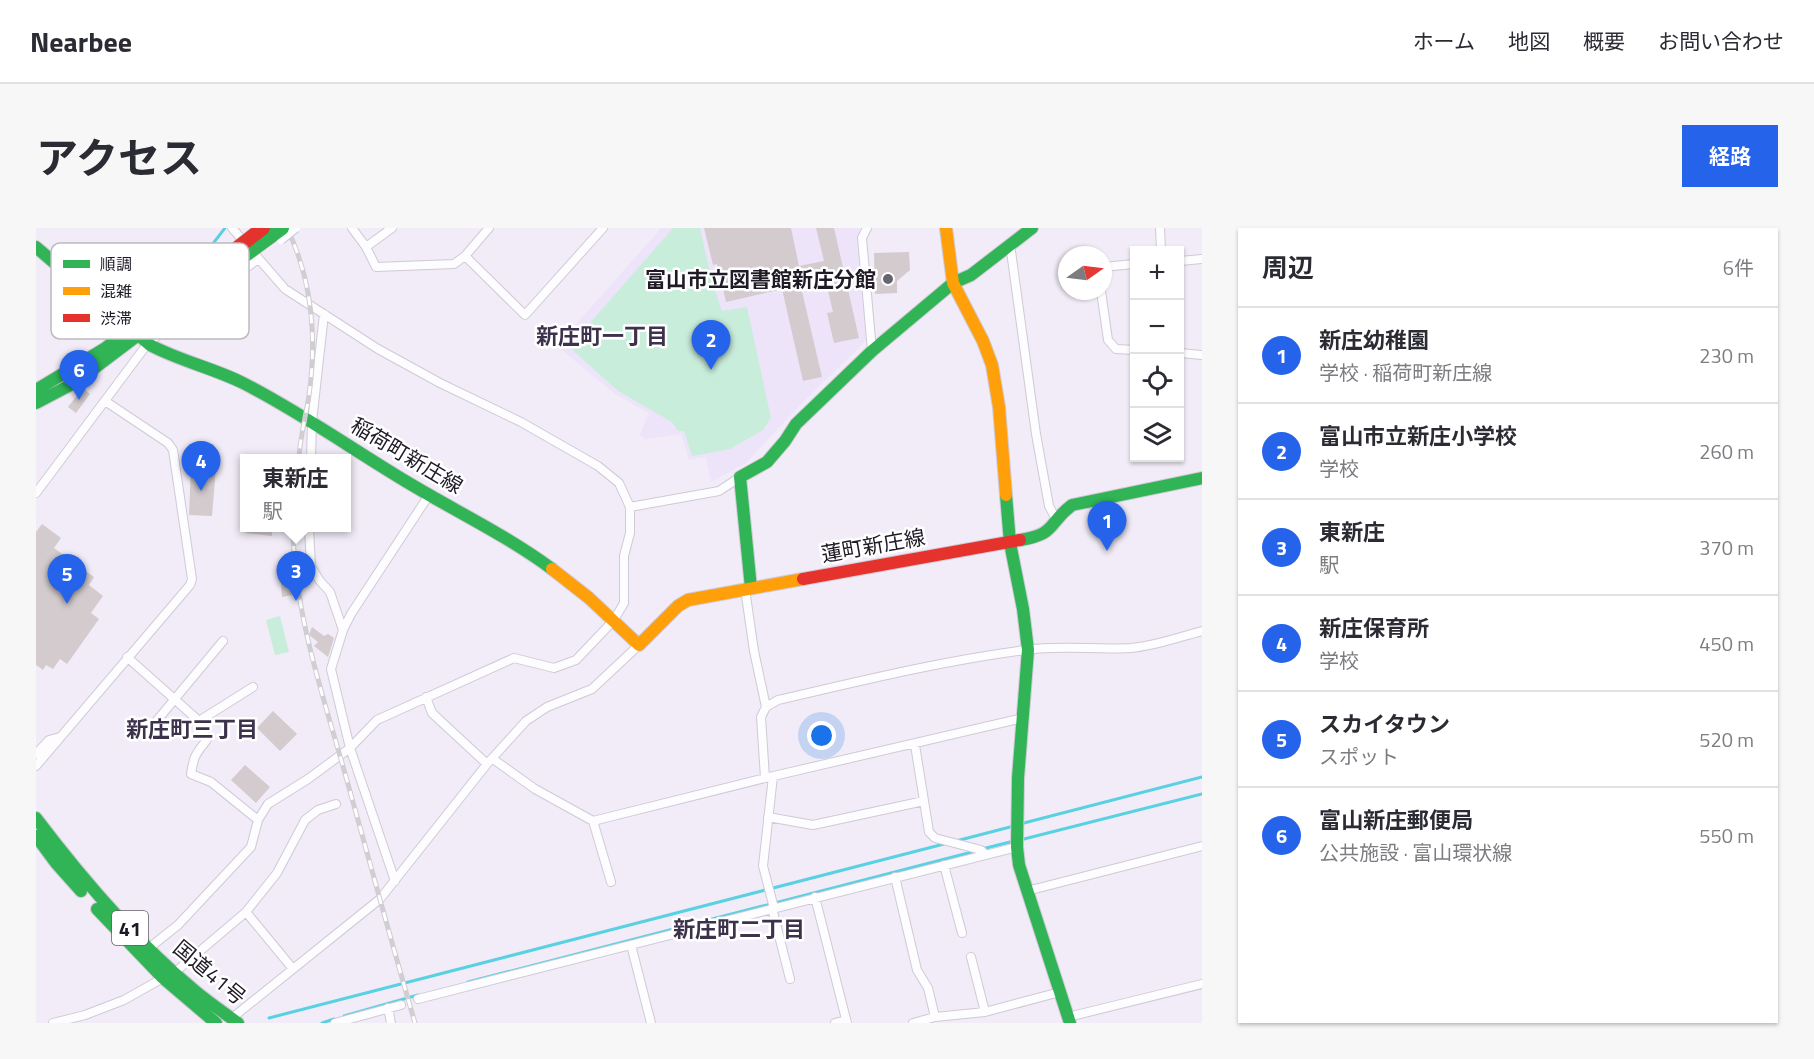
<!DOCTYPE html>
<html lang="ja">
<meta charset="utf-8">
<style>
:root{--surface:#fff;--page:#f7f7f7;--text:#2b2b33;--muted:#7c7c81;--line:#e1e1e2;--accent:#2563eb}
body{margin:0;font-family:"Titillium Web","Noto Sans JP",sans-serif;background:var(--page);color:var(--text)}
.controls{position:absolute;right:18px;top:18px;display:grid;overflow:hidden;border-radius:0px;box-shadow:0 2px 4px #0004}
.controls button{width:54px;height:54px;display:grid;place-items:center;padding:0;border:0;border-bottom:2px solid var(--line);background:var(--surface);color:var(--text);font:30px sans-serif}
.compass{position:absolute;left:1022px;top:18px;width:54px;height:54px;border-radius:50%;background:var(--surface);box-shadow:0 2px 4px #0004;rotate:76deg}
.you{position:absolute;left:786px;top:508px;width:21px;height:21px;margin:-15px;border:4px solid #fff;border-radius:50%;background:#1a73e8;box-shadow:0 0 0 9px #1a73e833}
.badge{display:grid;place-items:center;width:39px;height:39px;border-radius:50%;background:var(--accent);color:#fff;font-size:20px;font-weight:700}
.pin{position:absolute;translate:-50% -50px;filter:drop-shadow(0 2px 3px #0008)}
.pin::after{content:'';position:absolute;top:32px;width:21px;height:18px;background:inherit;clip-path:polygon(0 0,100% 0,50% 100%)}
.popup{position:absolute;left:204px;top:226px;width:111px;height:78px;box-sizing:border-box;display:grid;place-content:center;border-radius:0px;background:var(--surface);filter:drop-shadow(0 2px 4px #0005);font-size:20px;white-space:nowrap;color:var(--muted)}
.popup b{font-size:22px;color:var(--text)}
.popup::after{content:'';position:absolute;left:50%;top:100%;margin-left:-12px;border:12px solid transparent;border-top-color:var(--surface)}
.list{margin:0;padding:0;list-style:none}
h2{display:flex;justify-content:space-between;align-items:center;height:78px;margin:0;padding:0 24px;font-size:26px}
h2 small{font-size:20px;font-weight:400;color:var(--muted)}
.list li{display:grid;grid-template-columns:39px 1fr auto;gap:18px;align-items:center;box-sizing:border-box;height:96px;padding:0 24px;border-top:2px solid var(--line)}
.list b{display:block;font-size:22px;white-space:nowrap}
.list p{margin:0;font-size:20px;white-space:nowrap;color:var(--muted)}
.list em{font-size:20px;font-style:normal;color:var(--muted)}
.icon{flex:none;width:33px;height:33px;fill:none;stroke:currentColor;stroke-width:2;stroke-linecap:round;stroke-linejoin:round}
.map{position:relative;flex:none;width:1166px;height:795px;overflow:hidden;border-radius:0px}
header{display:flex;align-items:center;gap:36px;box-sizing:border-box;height:84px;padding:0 30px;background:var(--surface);border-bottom:2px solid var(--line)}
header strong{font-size:28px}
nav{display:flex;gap:33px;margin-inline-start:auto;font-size:21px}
.intro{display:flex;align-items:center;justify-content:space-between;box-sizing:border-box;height:144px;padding:0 36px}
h1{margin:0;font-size:42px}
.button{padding:15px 27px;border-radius:0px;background:var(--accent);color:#fff;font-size:21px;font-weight:700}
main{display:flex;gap:36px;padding:0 36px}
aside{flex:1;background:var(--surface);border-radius:0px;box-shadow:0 2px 4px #0004}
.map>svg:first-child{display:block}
.built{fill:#ede4fa}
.green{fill:#c8edda}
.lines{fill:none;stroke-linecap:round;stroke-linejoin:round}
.stream{stroke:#5ad1e3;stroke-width:3}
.building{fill:#d3cbcd}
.street-casing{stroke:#cfcad5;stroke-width:10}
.fast-casing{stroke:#cfcad5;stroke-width:14}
.slow-casing{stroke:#cfcad5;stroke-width:14}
.jam-casing{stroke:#cfcad5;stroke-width:14}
.street{stroke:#fdfcfe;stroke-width:8}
.fast{stroke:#30b455;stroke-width:12}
.slow{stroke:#ff9f0a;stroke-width:12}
.jam{stroke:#e5322d;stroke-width:12}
.rail-casing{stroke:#d0ced2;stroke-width:5}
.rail{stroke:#fff;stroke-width:3;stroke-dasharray:9;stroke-linecap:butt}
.street-bridge-casing{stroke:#cfcad5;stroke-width:10;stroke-linecap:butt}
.fast-bridge-casing{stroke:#b6aca1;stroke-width:15;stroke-linecap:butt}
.jam-bridge-casing{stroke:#b6aca1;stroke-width:15;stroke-linecap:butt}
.street-bridge{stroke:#fdfcfe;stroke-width:8}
.fast-bridge{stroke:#30b455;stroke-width:14}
.jam-bridge{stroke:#e5322d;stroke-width:14}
.poi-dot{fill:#68646f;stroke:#fff;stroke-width:2}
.labels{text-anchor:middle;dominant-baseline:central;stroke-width:5;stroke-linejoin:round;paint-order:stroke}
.shield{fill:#fff;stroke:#625f67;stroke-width:1.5}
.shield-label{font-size:20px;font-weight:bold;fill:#1f1a26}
.poi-label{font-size:21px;font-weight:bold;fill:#1f1a26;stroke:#fff;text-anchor:end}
.street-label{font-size:21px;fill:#1f1a26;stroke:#fff}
.neighbourhood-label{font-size:22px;font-weight:bold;fill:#3c324b;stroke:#fff}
.key{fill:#fff;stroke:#bcbabe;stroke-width:1.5}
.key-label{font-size:16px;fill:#1f1a26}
</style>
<header>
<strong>Nearbee</strong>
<nav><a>ホーム</a><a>地図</a><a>概要</a><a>お問い合わせ</a></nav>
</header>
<div class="intro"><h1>アクセス</h1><a class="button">経路</a></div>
<main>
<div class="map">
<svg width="1166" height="795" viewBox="0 0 1166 795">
<rect width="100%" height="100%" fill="#f1ecf7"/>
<!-- built -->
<path class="built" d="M625,0H824L821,15L830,113L766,175L710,235L675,254L670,229L653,232L645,206L610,211L604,207L613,185L579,166L521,118Z"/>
<!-- green -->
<path class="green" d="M637,0H664L676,53L686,83L711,79L735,190L727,202L694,221L656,228L648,203H642L636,194L582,163L533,119Z
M244,388L253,424L239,427L230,392Z"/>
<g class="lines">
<!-- stream -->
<path class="stream" d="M155,44L189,0
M984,596L1166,549
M984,612L1166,566
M920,613L978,598
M946,621L978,613
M432,754L940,623
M308,788L382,767
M233,790L908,616
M286,795L298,791"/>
</g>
<!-- building -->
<path class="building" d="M668,0H755L763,38L788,33L780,0H798L823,110L798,115L791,85L797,84L789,50L764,55L786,149L767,153L746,61L690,74L681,36L677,37Z
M873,24L874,42L861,53V65L839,66L838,25Z
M47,160L54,166L40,185L32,179Z
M162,216L178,217L177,238L180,239L176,288L153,287L155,239H161Z
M6,296L25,310L18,320L58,349L53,357L67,368L55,385L63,391L31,436L24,431L17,441L10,437L7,442L0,437V304Z
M210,300H236V308L210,305Z
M251,339L256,367L246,369L244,341Z
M276,399L288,408L292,406L298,410L292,429L278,418L282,414L273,407Z
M237,483L261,506L244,523L221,500Z
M209,537L234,559L220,575L195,552Z"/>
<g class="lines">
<!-- street casing -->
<g class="street-casing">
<path id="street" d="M316,0L330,19
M356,0L330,19L340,39L418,36L429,28L453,0
M831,0L826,10L836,123
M1124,0L1125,22
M974,16L1000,206L1013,278L1020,291
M429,28L489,87L567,0
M1144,33L1166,31
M1067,39L1098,36
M1065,63L1072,112L1080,121L1098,122
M1144,125L1166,127
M275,230L276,194L288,86
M0,265L112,115L222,31
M594,279L683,263L704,249
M273,300L275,339L284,353L294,364L307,402
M709,361L718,423L730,479
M91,429L163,493C178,516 170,508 160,527C157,532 156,540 155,546L175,554L222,592
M390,469L396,485L451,536
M163,493L217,459
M108,508L187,413
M879,517L893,604L899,610L945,622L950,627
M0,526L13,512L24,509
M457,531L499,561L557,593L729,550L987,490
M0,538L154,357L156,351L137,222L132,215L69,173
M737,548L727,638L738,680
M729,550L725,489L730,479L742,472C824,453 905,433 989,422C1024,417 1060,422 1095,420C1119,418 1143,409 1166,403
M732,589L777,597L888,573
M557,593L575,654
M908,637L926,705
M859,649L881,742L892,760L899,789
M359,653L314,520L295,441L307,402L315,386L393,267
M991,663L1166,618
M779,669L811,795
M736,680L754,751
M595,717L615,795
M113,720L142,697L215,619L222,592L232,576L272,551L314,520L341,492L478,430L518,440L540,432L578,392L588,375V328L594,305V279L583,255L562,238L485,194L404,155L342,121L249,61L196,0
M935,729L949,784
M257,741L210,684L241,645L269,592L282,582L300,576
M138,745L210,684
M382,771L981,619
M352,780L355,795
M1032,789L1166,756
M196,790L344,671L451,536L490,493L511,479L556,461L603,417
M17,795L49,787L88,772L127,750
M299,795L365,777
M799,795L810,792
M877,795L899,789L949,784L1024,764"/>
</g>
<!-- fast casing -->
<g class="fast-casing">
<path id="fast" d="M0,19L114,117C144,133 177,140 207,155C264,184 316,221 371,254C419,283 470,307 516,341
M0,162L68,121L173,42
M0,175L40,154L179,49
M970,267L974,315L987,381L992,422L982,550L981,619L983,637L1034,795
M984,312C1021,306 1011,296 1036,277L1166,250
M715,360L704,249L731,234L749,213L760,196L836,123L917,55L935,47L996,0
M0,590C47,652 98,712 158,762C172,774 187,784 202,795
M0,608L20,635L45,663
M61,681L127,750L180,795"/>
</g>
<!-- slow casing -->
<g class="slow-casing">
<path id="slow" d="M910,0L917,55L947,113L956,137L963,179L970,267
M516,341L553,370L603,417L642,378L652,372L767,351"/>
</g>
<!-- jam casing -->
<g class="jam-casing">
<path id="jam" d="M767,351L984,312"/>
</g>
<!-- street -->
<use href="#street" class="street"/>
<!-- fast -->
<use href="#fast" class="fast"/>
<!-- slow -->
<use href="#slow" class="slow"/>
<!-- jam -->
<use href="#jam" class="jam"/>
<!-- rail casing -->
<g class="rail-casing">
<path id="rail" d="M251,0C276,52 281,110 273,167C270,188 264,209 263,230
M257,300C258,385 287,467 310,549C333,631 355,713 379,795"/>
</g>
<!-- rail -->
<use href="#rail" class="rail"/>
<!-- street-bridge casing -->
<g class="street-bridge-casing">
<path id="street-bridge" d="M245,12L260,0"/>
</g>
<!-- fast-bridge casing -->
<g class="fast-bridge-casing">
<path id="fast-bridge" d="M179,49L246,0"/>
</g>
<!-- jam-bridge casing -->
<g class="jam-bridge-casing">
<path id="jam-bridge" d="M173,42L227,0"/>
</g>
<!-- street-bridge -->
<use href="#street-bridge" class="street-bridge"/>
<!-- fast-bridge -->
<use href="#fast-bridge" class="fast-bridge"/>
<!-- jam-bridge -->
<use href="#jam-bridge" class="jam-bridge"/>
</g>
<!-- markers -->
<circle class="poi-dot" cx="852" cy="51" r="6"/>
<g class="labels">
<!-- shield labels -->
<rect class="shield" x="76" y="683" width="36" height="34" rx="4.5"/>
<g class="shield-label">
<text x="94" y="700">41</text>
</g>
<!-- poi labels -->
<g class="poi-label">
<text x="840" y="51">富山市立図書館新庄分館</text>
</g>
<!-- street labels -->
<g class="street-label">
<text transform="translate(371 227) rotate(31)">稲荷町新庄線</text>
<text transform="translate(837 317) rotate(-10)">蓮町新庄線</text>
<text transform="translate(174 744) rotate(40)">国道41号</text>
</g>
<!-- neighbourhood labels -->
<g class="neighbourhood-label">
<text x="566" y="108">新庄町一丁目</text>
<text x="156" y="501">新庄町三丁目</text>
<text x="703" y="701">新庄町二丁目</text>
</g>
</g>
<!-- legend -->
<rect x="15" y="15" width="198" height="96" rx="9" class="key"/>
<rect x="27" y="32" width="27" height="8" fill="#30b455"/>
<rect x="27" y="59" width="27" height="8" fill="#ff9f0a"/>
<rect x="27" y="86" width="27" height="8" fill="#e5322d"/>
<g class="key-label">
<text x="64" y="42">順調</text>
<text x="64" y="69">混雑</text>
<text x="64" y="96">渋滞</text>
</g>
</svg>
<div class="controls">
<button>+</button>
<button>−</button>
<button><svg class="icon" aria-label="locate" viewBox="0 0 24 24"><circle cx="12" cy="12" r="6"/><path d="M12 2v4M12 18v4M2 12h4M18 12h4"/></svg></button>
<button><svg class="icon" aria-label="layers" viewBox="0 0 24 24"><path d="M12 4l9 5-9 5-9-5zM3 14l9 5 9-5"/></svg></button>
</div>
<svg class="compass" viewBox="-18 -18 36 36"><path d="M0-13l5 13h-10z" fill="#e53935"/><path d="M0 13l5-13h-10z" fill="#7c7c81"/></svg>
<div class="you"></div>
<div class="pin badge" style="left:1071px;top:323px">1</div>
<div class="pin badge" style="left:675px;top:142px">2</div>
<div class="pin badge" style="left:260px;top:373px">3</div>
<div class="popup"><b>東新庄</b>駅</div>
<div class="pin badge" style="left:165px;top:263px">4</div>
<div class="pin badge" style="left:31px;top:376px">5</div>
<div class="pin badge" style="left:43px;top:172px">6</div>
</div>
<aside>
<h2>周辺<small>6件</small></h2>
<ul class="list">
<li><span class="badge">1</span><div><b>新庄幼稚園</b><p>学校 · 稲荷町新庄線</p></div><em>230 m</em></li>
<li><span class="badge">2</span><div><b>富山市立新庄小学校</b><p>学校</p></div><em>260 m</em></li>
<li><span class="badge">3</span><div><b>東新庄</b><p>駅</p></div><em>370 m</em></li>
<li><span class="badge">4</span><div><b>新庄保育所</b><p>学校</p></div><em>450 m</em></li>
<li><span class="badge">5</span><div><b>スカイタウン</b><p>スポット</p></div><em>520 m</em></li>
<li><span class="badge">6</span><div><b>富山新庄郵便局</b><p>公共施設 · 富山環状線</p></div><em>550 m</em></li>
</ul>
</aside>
</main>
